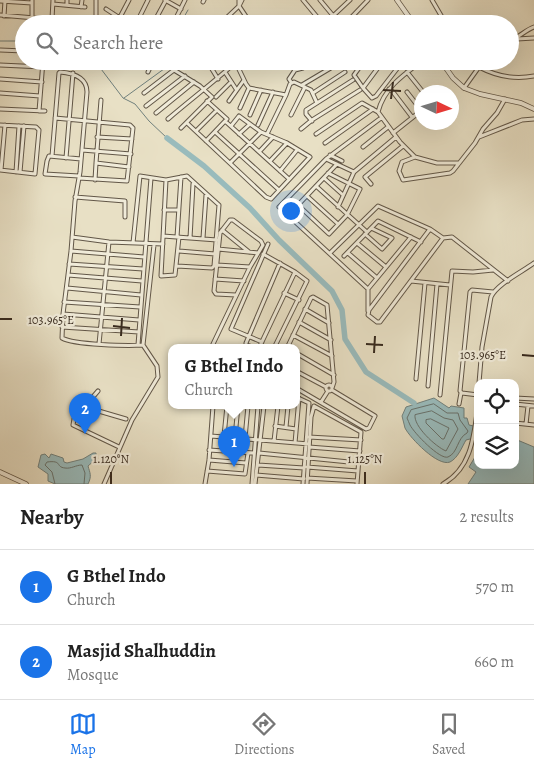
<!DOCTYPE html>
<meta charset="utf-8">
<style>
:root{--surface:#fff;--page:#f6f6f6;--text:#222;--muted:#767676;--line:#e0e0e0;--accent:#1a73e8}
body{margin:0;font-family:Alegreya,serif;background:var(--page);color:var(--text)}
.controls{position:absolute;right:15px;bottom:15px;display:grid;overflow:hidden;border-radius:10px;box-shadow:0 5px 20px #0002}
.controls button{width:45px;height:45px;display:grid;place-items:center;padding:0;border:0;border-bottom:1px solid var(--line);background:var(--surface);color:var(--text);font:25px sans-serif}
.compass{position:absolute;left:414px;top:85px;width:45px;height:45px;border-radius:50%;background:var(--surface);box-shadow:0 5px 20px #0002;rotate:94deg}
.you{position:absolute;left:290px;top:210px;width:18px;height:18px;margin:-12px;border:4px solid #fff;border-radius:50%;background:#1a73e8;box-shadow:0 0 0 8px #1a73e833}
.badge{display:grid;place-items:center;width:32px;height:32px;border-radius:50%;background:var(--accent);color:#fff;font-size:16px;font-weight:700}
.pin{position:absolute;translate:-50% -41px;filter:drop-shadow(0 1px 2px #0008)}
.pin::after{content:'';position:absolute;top:26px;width:18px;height:15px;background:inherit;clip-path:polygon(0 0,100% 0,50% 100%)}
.popup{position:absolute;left:168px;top:344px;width:132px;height:65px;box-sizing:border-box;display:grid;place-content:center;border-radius:10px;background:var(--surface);filter:drop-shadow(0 1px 4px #0005);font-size:16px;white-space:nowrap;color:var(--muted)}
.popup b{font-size:19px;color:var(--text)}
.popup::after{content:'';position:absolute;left:50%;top:100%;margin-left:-10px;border:10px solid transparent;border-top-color:var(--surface)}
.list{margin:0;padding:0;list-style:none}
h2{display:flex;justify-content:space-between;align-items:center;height:65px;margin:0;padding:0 20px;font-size:21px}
h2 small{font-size:16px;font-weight:400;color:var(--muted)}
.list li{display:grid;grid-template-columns:32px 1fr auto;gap:15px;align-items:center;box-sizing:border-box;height:75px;padding:0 20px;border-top:1px solid var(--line)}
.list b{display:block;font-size:19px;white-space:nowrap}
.list p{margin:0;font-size:16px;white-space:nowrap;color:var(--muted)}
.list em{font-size:16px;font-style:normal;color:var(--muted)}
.icon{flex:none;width:28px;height:28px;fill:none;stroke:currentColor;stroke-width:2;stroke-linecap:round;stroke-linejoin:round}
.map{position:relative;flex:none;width:534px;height:484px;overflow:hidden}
.search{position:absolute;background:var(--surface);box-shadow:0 5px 20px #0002;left:15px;right:15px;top:15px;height:55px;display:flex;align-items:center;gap:12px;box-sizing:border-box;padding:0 18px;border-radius:28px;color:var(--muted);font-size:19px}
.sheet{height:215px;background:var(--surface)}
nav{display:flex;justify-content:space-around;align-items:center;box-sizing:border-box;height:70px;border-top:1px solid var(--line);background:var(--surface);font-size:14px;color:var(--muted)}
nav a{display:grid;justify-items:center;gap:2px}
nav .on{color:var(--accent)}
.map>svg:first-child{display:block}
.water{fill:#99bbbc;stroke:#71817d}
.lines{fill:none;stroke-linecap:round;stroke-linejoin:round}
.shore{stroke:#68726d;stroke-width:1}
.stream{stroke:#71817d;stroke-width:1}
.river{stroke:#99bbbc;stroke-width:5.5}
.minor-casing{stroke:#625748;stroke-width:5}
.tertiary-casing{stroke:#625748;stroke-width:5.5}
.minor{stroke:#f0ebd9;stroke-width:3}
.tertiary{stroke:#f0ebd9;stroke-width:4}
.ticks{fill:none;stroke:#36291e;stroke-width:2}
.ticks-label{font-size:12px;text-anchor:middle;fill:#36291e;stroke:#f0ebd9;stroke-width:4.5;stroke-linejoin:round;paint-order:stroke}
</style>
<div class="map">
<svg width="534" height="484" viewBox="0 0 534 484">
<rect width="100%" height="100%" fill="#e8e0c5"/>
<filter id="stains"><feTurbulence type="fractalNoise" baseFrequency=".004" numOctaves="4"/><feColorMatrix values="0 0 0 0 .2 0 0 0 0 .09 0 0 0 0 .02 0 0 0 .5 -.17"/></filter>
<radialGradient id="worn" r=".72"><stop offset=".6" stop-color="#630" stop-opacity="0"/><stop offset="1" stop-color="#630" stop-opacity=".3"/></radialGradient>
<!-- water -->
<path class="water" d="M434,398L449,408L451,406L464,408V418H467L469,425L478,427V442L470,439L466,440C462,447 458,458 450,462C438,467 410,438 405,428C404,424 403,420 402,416L406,407Z
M515,439L534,447V484H468L476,472L469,467L478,452V465H515Z
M93,453H96V459L88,466C90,473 92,476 88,484H55L48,481V474L38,467L41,455L45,454L49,458L51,454L63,458L64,462L67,463L83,459Z"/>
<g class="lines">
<!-- shore -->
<path class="shore" d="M434,404L447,413H458L460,420L468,431L467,433C457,438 458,453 448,457C440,460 414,433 410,425C409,423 408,420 407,418L411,410Z
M432,411L444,418L453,420L458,429L446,451C436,447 413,426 415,415Z
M431,419L449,428L444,439H442L426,423V420Z
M55,484L52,472L45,465L47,462C63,460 55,467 65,468C71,469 76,465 82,465L85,473L84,484"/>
<!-- stream -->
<path class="stream" d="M180,24L188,10
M0,41H24
M95,61L123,98L135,104L149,121L167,138
M124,98L168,66L171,61"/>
<!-- river -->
<path class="river" d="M167,138L204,166L250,208L279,240L332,291L342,310L345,339L366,372L414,403"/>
<!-- minor casing -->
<g class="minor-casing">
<path id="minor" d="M165,0L181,9
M239,0V6L251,24
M303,0L323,24
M320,0L340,24
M432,0L446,24
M0,1L32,3
M203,2L204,0
M53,4L85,7
M67,5V0
M81,7L82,0
M106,9L129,24
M0,15L93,23L96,18V0
M334,15L350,0
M4,16L5,1
M32,17V0
M52,19L53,0
M119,19L129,0
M136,24L148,0
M153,24L166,0
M173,24L185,0
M220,24L239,6L242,0
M345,24L368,0
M394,24L397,20L399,24
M517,39L534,38
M510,40C519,38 525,30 534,27
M0,50L24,51
M134,61L135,64
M207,61L218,79
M222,61L227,70
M235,61L246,84L249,88L286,95L290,84L294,82L311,90L317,103L353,80
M287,61L295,70
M364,61L354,75L363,88L372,98L376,96L403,61
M483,61L479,67C496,76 514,80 534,76
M0,65L43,67
M174,70L200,86L212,97L181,128
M148,72L153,61
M225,72L236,89
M407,72L423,92
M0,79L42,82
M291,82L289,79L295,70L303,68L313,61
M302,85L334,66
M363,88L383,61
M464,88L479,67L474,61
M389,89L393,92L412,117
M407,92L421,110
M0,93L40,96
M144,93L174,70L177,61
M313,93L345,72
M216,97L231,82
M229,101L244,80
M146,106L185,76
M240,108L249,88
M0,109L45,111
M39,111L43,61
M156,113L194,82
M250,115L261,90
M291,115L305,87
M55,118L130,125L133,128L127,181L79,178
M168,119C190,100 214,82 236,62
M225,121L289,179
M312,121L306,114V110L317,103
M187,123L266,197L271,199L310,157L287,143L261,132L230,163
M0,125L36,127L39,130L35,174L0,170
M258,125L273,92
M231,126L239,116L261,132
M301,129L312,120L360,90
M196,131L217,110
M215,132L279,190
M393,133L422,110
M239,134L250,124
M267,134L286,95
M316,134L362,103L378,112
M97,137L132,139
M479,137L522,120L534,119
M206,141L227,119L207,101
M325,143L373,109
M363,147L388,127
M82,150L131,154
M259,152L273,137
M330,155L342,161
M52,156L59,73L60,72C72,73 87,77 87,92L80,172L75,201L71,251L63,314L62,338C74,345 128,346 143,345L157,366L158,377L132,420L104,484
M415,157L400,142L378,112C384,88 403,75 422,61
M66,158L73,73
M326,159L381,118
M270,161L287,143
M96,163L101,100
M459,163H437L415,157L402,162L399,171L403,180L450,173L453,171L475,143L483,129L497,113L505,99
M1,170L5,125
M280,171L297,150
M16,172L19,126
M20,172L24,126
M328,173L360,189L347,215L329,234L298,205L337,164
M79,176L45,174L47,161L49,156L81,159
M324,178L343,195
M95,180L96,163L129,167
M166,180L161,276L175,275L179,237
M371,184L365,177L403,146
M316,186L367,232
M307,196L338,224
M75,197L125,201V217
M338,207L354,172
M164,210H178
M222,230L249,252
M365,234L382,249L392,238L371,228
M163,236L217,240
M72,237L109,242L163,244
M177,237L181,177
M190,238L193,184
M203,238L206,195
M443,238L380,322H377L368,315L369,310L430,229L443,238L452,237L508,281
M133,243L140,176L166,180L187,176L219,205L214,266L212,268L177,266
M357,243L386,267
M218,249L258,253
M71,251L144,257
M179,251L215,254
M330,253L378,206L430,229
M348,253L377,278
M263,254L295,272L307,281L274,348
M344,256L378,221L421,242
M69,264L143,269
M217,265L250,267
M68,275L142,281
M215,279L244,281
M411,281L450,285
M67,288L141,295
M368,289L279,207L326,159L354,172L396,137
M284,293L299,300
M64,302L140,307
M305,309L329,323
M368,311V289L411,237
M63,314L139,320
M299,322L331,340
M62,327L139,332
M293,335L332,356
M262,342L231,329L268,244
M99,344L109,242
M138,345L151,178
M143,345L154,245
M213,348V344L250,267L263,245L261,241L233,220H230L220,233L214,291L216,294L236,295
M256,348L246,345V343L280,263
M259,348L295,272
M287,348L311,298L313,297L327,305L334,382L332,388
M296,353L334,375
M296,371L326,387
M416,379L425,283
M479,383L482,347L491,297C497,284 522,272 534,263
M326 388a3 3 0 1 1 6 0a3 3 0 1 1-6 0Z
M428,386L437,284
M296,388L366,429L369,428L375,416L332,390
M98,391L74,419L73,425L119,447
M440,395L452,271L473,272L493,270
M478,395L462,393L460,391L470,292L472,290L493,292
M296,397L309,403L303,484
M515,398L534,399
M321,402L328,391
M459,404L461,393
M515,404L534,406
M85,407L126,419
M515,423L534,425
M526,424L528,406
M275,426L296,429
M286,427L288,406
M211,436L309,444
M224,436L227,406
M235,437L238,406
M309,437L361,440
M245,438L248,406
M274,441L278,406
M295,443L299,398
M309,447L360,451
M209,450L254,453
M259,453L359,463
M209,460L246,463
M258,465L304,468
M307,467L358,471
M207,471L245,474L248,453
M256,475L304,479
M307,478L357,481
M205,484L209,460L213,406
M252,484L258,406
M255,484L264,406
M307,484L311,417L314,406L361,432L357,484
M443,484C472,468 474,435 478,405"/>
</g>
<!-- tertiary casing -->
<g class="tertiary-casing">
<path id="tertiary" d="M397,0L414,24
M441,61L453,78L464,88L480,94L521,103L534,109
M0,472L26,484"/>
</g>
<!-- minor -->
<use href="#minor" class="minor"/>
<!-- tertiary -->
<use href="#tertiary" class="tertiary"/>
</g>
<!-- ticks -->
<path class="ticks" d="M383,90L401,91M391,99L393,82M0,319H12M113,326L130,328M121,336L122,318M366,344L383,345M374,353L375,336M522,355L534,356M111,484V472M365,484V472"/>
<g class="ticks-label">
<text x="51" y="324">103.965°E</text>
<text x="483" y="359">103.965°E</text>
<text x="111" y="463">1.120°N</text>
<text x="365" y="463">1.125°N</text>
</g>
<rect width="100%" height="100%" filter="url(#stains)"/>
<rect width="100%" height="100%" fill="url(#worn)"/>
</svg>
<div class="controls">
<button><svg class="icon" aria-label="locate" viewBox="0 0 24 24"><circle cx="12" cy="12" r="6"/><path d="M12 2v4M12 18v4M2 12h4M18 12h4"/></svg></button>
<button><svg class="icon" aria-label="layers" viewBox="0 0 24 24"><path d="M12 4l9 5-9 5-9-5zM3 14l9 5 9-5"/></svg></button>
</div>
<svg class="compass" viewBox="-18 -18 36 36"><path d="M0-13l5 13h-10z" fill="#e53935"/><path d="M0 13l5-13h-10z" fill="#767676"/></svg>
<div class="you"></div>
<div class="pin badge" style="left:234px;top:467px">1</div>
<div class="popup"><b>G Bthel Indo</b>Church</div>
<div class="pin badge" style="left:85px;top:434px">2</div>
<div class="search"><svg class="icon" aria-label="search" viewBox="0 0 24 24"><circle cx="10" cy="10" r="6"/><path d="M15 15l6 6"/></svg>Search here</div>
</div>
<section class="sheet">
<h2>Nearby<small>2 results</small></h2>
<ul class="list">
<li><span class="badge">1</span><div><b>G Bthel Indo</b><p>Church</p></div><em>570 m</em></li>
<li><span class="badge">2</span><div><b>Masjid Shalhuddin</b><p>Mosque</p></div><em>660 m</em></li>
</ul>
</section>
<nav>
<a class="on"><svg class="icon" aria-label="map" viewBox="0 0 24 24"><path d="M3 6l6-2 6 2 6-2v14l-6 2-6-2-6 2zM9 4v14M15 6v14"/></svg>Map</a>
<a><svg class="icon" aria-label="directions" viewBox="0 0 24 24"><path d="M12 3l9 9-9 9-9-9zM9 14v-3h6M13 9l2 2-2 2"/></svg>Directions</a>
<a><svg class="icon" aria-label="saved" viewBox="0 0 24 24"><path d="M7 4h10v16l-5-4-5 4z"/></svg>Saved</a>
</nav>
